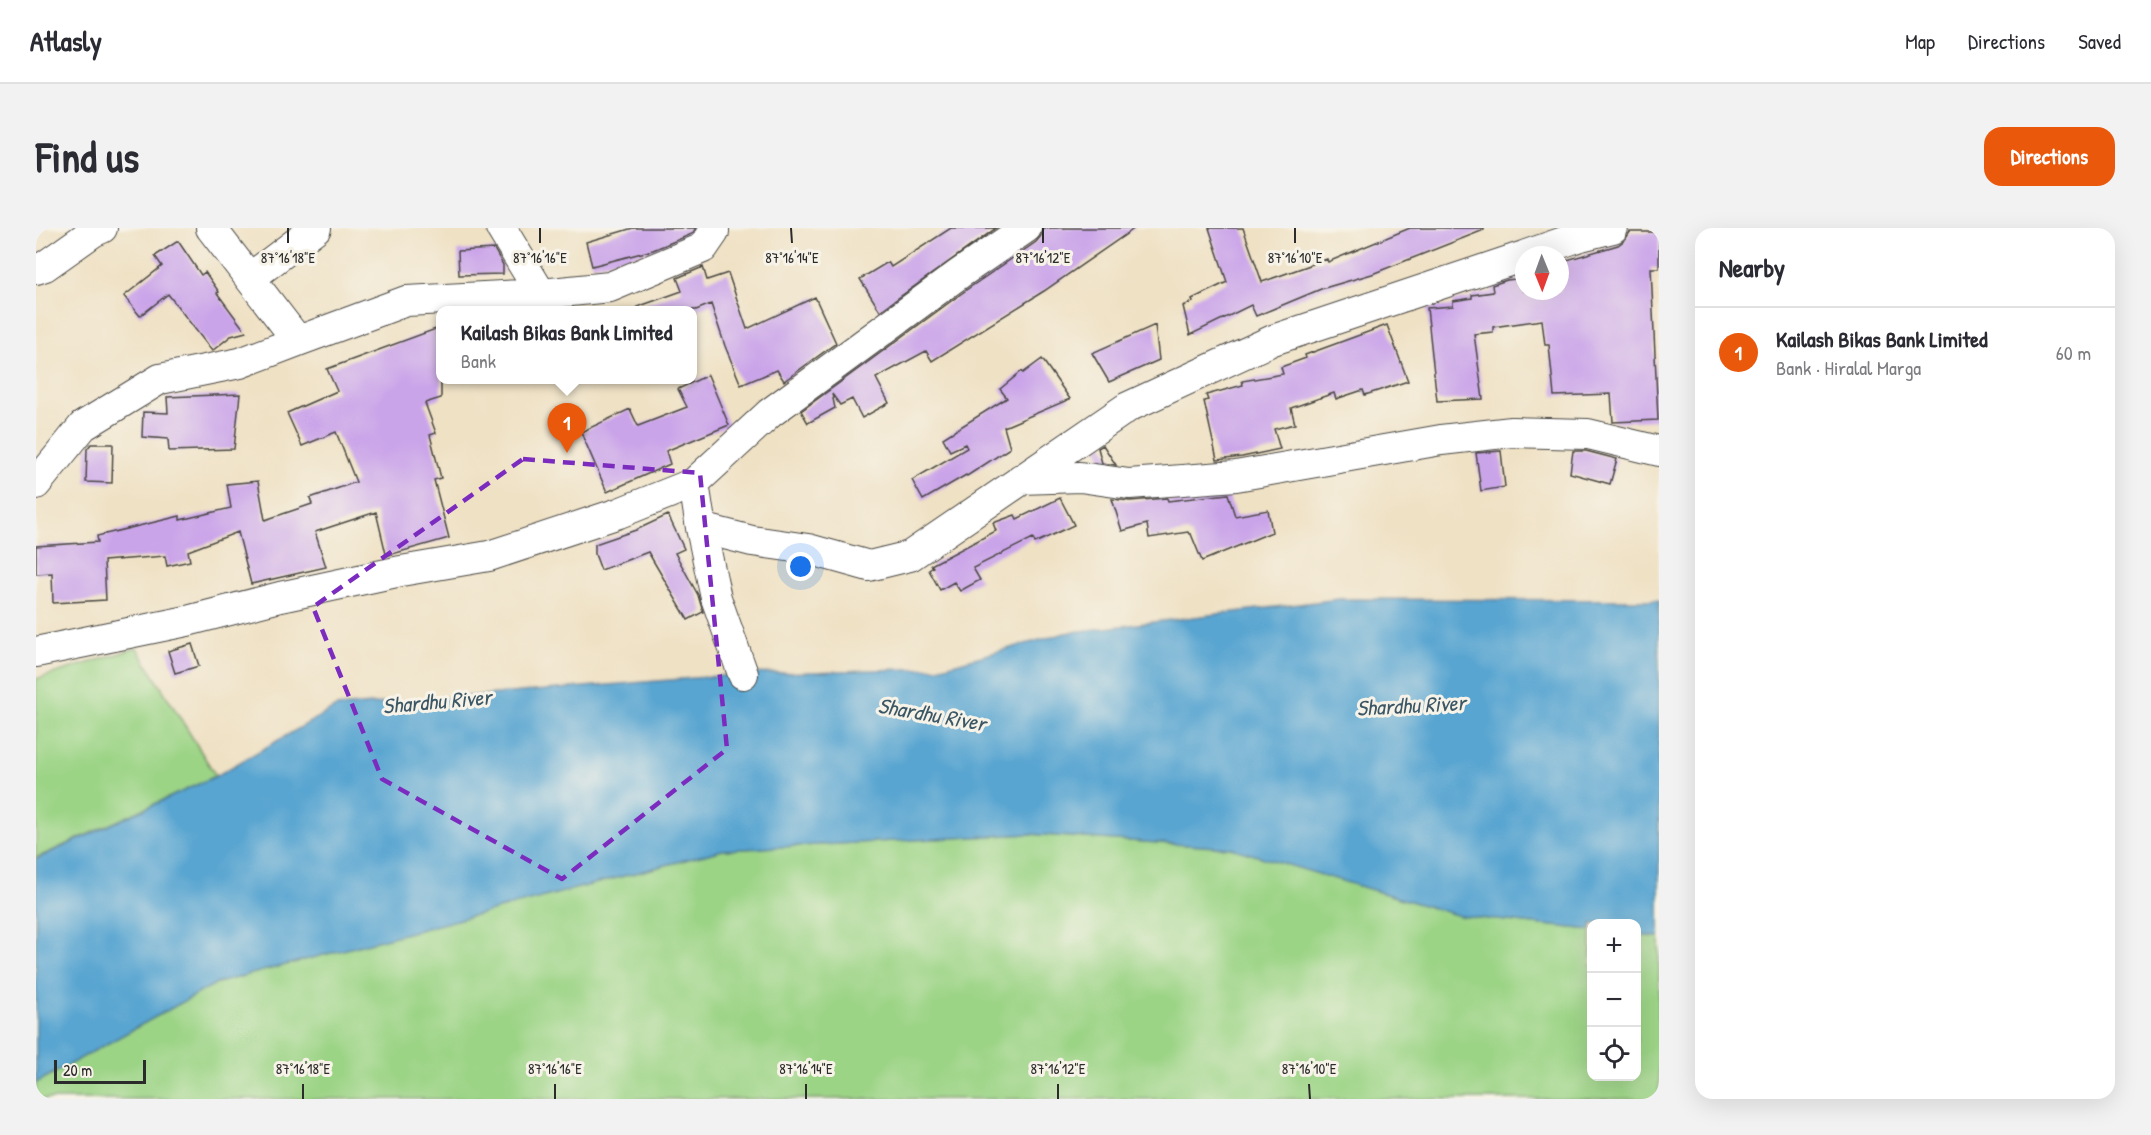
<!DOCTYPE html>
<meta charset="utf-8">
<style>
:root{--surface:#fff;--page:#f2f2f3;--text:#2b2b33;--muted:#7c7c81;--line:#e1e1e2;--accent:#ea580c}
body{margin:0;font-family:"Patrick Hand",sans-serif;background:var(--page);color:var(--text)}
.controls{position:absolute;right:18px;bottom:18px;display:grid;overflow:hidden;border-radius:12px;box-shadow:0 6px 24px #0002}
.controls button{width:54px;height:54px;display:grid;place-items:center;padding:0;border:0;border-bottom:2px solid var(--line);background:var(--surface);color:var(--text);font:30px sans-serif}
.compass{position:absolute;left:1479px;top:18px;width:54px;height:54px;border-radius:50%;background:var(--surface);box-shadow:0 6px 24px #0002;rotate:179deg}
.scale{position:absolute;left:18px;bottom:15px;width:92px;box-sizing:border-box;padding-left:6px;border:3px solid #2b2b2b;border-top:0;font-size:16px;line-height:21px;white-space:nowrap;color:#2b2b2b;-webkit-text-stroke:4px #f7f3e8;paint-order:stroke}
.you{position:absolute;left:765px;top:339px;width:21px;height:21px;margin:-15px;border:4px solid #fff;border-radius:50%;background:#1a73e8;box-shadow:0 0 0 9px #1a73e833}
.badge{display:grid;place-items:center;width:39px;height:39px;border-radius:50%;background:var(--accent);color:#fff;font-size:20px;font-weight:700}
.pin{position:absolute;translate:-50% -50px;filter:drop-shadow(0 2px 3px #0008)}
.pin::after{content:'';position:absolute;top:32px;width:21px;height:18px;background:inherit;clip-path:polygon(0 0,100% 0,50% 100%)}
.popup{position:absolute;left:400px;top:78px;width:261px;height:78px;box-sizing:border-box;display:grid;place-content:center;border-radius:12px;background:var(--surface);filter:drop-shadow(0 2px 4px #0005);font-size:20px;white-space:nowrap;color:var(--muted)}
.popup b{font-size:22px;color:var(--text)}
.popup::after{content:'';position:absolute;left:50%;top:100%;margin-left:-12px;border:12px solid transparent;border-top-color:var(--surface)}
.list{margin:0;padding:0;list-style:none}
h2{display:flex;justify-content:space-between;align-items:center;height:78px;margin:0;padding:0 24px;font-size:26px}
h2 small{font-size:20px;font-weight:400;color:var(--muted)}
.list li{display:grid;grid-template-columns:39px 1fr auto;gap:18px;align-items:center;box-sizing:border-box;height:90px;padding:0 24px;border-top:2px solid var(--line)}
.list b{display:block;font-size:22px;white-space:nowrap}
.list p{margin:0;font-size:20px;white-space:nowrap;color:var(--muted)}
.list em{font-size:20px;font-style:normal;color:var(--muted)}
.icon{flex:none;width:33px;height:33px;fill:none;stroke:currentColor;stroke-width:2;stroke-linecap:round;stroke-linejoin:round}
.map{position:relative;flex:none;width:1623px;height:871px;overflow:hidden;border-radius:18px}
header{display:flex;align-items:center;gap:36px;box-sizing:border-box;height:84px;padding:0 30px;background:var(--surface);border-bottom:2px solid var(--line)}
header strong{font-size:28px}
nav{display:flex;gap:33px;margin-inline-start:auto;font-size:21px}
.intro{display:flex;align-items:center;justify-content:space-between;box-sizing:border-box;height:144px;padding:0 36px}
h1{margin:0;font-size:42px}
.button{padding:15px 27px;border-radius:18px;background:var(--accent);color:#fff;font-size:21px;font-weight:700}
main{display:flex;gap:36px;padding:0 36px}
aside{flex:1;background:var(--surface);border-radius:18px;box-shadow:0 6px 24px #0002}
.map>svg:first-child{display:block}
.green{fill:#9cd486;stroke:#648058;stroke-width:1.5}
.water{fill:#58a5d1;stroke:#42687e;stroke-width:1.5}
.building{fill:#caa4e9}
.lines{fill:none;stroke-linecap:round;stroke-linejoin:round}
.minor-casing{stroke:#484642;stroke-width:32}
.minor{stroke:#fff;stroke-width:30}
.marked{fill:none;stroke:#7b2cbf;stroke-width:4.5;stroke-dasharray:12 8;stroke-linejoin:round}
.ticks{fill:none;stroke:#2b2b2b;stroke-width:2}
.labels{text-anchor:middle;dominant-baseline:central;stroke-width:6;stroke-linejoin:round;paint-order:stroke}
.water-label{font-size:22px;font-style:italic;fill:#3b5665;stroke:#f7f3e8}
.ticks-label{font-size:15px;text-anchor:middle;fill:#2b2b2b;stroke:#f7f3e8;stroke-width:6;stroke-linejoin:round;paint-order:stroke}
</style>
<header>
<strong>Atlasly</strong>
<nav><a>Map</a><a>Directions</a><a>Saved</a></nav>
</header>
<div class="intro"><h1>Find us</h1><a class="button">Directions</a></div>
<main>
<div class="map">
<svg width="1623" height="871" viewBox="0 0 1623 871">
<rect width="100%" height="100%" fill="#f7f3e8"/>
<filter id="ink" filterUnits="userSpaceOnUse"><feTurbulence type="fractalNoise" baseFrequency=".0167" numOctaves="2"/><feDisplacementMap in="SourceGraphic" scale="12" xChannelSelector="R" yChannelSelector="G"/><feConvolveMatrix kernelMatrix="1 2 1 2 8 2 1 2 1" color-interpolation-filters="sRGB"/></filter>
<filter id="wash" filterUnits="userSpaceOnUse"><feTurbulence type="fractalNoise" baseFrequency=".008" numOctaves="4" result="noise"/><feDisplacementMap in="SourceGraphic" scale="24" xChannelSelector="R" yChannelSelector="G"/><feGaussianBlur stdDeviation="1.35" result="paint"/><feColorMatrix in="noise" values="0 0 0 0 0 0 0 0 0 0 0 0 0 0 0 0 0 1.4 0 .05"/><feComposite in="paint" operator="in"/></filter>
<g filter="url(#wash)">
<rect width="100%" height="100%" fill="#efe1c4"/>
<!-- green -->
<path class="green" d="M101,420L180,548L0,630V451Z
M993,606L1195,620L1424,688L1555,702L1556,848H1600L1601,707L1623,709V871H0V855L181,755L687,622Z"/>
<!-- water -->
<path class="water" d="M1303,371L1623,372V709L1601,707L1600,696H1556L1555,702L1424,688L1195,620L993,606L687,622L181,755L0,855V631L180,548L300,479L707,446L902,440L1029,405Z"/>
<g id="blocks">
<!-- building -->
<path class="building" d="M597,0H660L656,6L617,22L556,38L550,14Z
M915,0H960L844,83L824,51L852,34L855,39Z
M1007,0H1099L1008,63L896,133L890,123L840,150L853,175L826,190L816,171L804,177L796,166L799,180L772,195L765,183L933,60L1000,14L1005,8Z
M1173,0H1207L1226,54L1291,31L1292,34L1374,0H1448V2L1336,46L1285,61L1220,88L1215,77L1154,107L1147,78L1157,74L1156,71L1191,54Z
M1594,4H1623V40H1615L1622,192L1577,194L1575,166L1518,168L1513,117H1509L1506,92L1457,99V104L1438,106L1447,171L1401,173L1391,80L1417,78V73L1436,70V67L1457,64L1456,57L1471,52L1488,50V63H1524V34L1582,17L1589,12Z
M142,13L165,47L169,44L183,64L181,65L210,104L195,108L176,123L132,66L104,88L88,68L126,38L119,28Z
M458,21L467,37V46L423,47L422,23Z
M667,39L671,52L692,45L711,101L779,69L800,115L748,153L741,142L705,157L689,118L675,76L660,82H602L601,79L646,63L641,50Z
M1119,97L1123,132L1073,154L1056,125Z
M1351,97L1372,153L1329,167L1327,162L1300,171L1298,165L1255,180L1259,196L1238,201L1244,221L1206,229L1181,232L1168,173L1172,172L1170,167L1207,157L1206,153L1247,146L1245,139L1270,130L1269,127Z
M405,99V170L389,175L400,205L394,207L405,250L398,252L413,310L353,327L350,326L340,284L279,304L290,339L215,356L202,304L152,323L154,333L131,338L129,328L68,333L70,372L17,375L16,345L0,346V318L62,314L61,308L144,288V292L195,280L191,256L222,253L229,292L276,276L274,270L320,254L300,204L266,218L251,185L301,163L291,141Z
M1006,131L1034,171L968,199L974,220L931,248L930,247L887,272L876,252L931,220L929,216L914,223L907,210L971,170L964,161L986,143L987,145Z
M672,147L693,197L630,223L634,236L571,264L545,204L594,181L602,198L651,179L642,161Z
M204,166L198,221L133,223L132,211L106,209L107,184L132,185L131,169Z
M55,216H77L76,255L50,254L51,221Z
M1067,217L1080,237L1066,235L1062,220Z
M1465,223L1469,259L1445,263L1440,225Z
M1537,223H1550L1581,231L1574,256L1534,245Z
M1192,266L1199,288L1232,282L1236,304L1166,333L1155,306H1153L1152,304L1113,310L1111,296L1086,303L1076,271L1094,273L1131,270L1132,273Z
M1024,270L1038,297L999,315L997,310L937,340L944,352L924,363L918,354L904,362L893,342L897,339L895,337L960,303L957,295L979,287L981,291Z
M632,287L648,321L639,325L662,367L667,384L652,392L612,324L565,342L559,326V316L600,302Z
M156,416L163,438L139,445L132,423Z"/>
</g>
</g>
<g filter="url(#ink)">
<use href="#blocks" fill-opacity="0" stroke="#484642" stroke-width="1.5"/>
<g class="lines">
<!-- minor casing -->
<g class="minor-casing">
<path id="minor" d="M465,0L505,66
M1490,27L1545,8L1577,0
M0,41L9,38L57,4L66,0
M214,50L280,0
M262,113L370,73L505,66L574,59L667,20L678,4V0
M985,251L1044,249L1093,256L1200,248L1405,212L1476,204L1552,206L1623,223
M658,255L665,300L680,370L707,446
M0,256L47,198L124,151L204,135L262,113L175,0
M665,300L716,313L772,321L833,338L874,328L1092,179L1237,112L1488,28
M0,424L151,393L244,369L365,343L453,328L583,285L658,255L734,185L923,46L990,0"/>
</g>
<!-- minor -->
<use href="#minor" class="minor"/>
</g>
</g>
<!-- marked area -->
<path class="marked" d="M487,231L664,245L691,521L526,651L346,551L277,379Z"/>
<!-- ticks -->
<path class="ticks" d="M252,0V15M504,0V15M755,0L756,15M1007,0V15M1259,0V15M267,856V871M519,856V871M770,856V871M1022,856V871M1273,856L1274,871"/>
<g class="labels">
<!-- water labels -->
<g class="water-label">
<text transform="translate(401 473) rotate(-5)">Shardhu River</text>
<text transform="translate(1375 477) rotate(-3)">Shardhu River</text>
<text transform="translate(896 486) rotate(10)">Shardhu River</text>
</g>
</g>
<g class="ticks-label">
<text x="252" y="35">87°16'18"E</text>
<text x="504" y="35">87°16'16"E</text>
<text x="756" y="35">87°16'14"E</text>
<text x="1007" y="35">87°16'12"E</text>
<text x="1259" y="35">87°16'10"E</text>
<text x="267" y="846">87°16'18"E</text>
<text x="519" y="846">87°16'16"E</text>
<text x="770" y="846">87°16'14"E</text>
<text x="1022" y="846">87°16'12"E</text>
<text x="1273" y="846">87°16'10"E</text>
</g>
</svg>
<div class="controls">
<button>+</button>
<button>−</button>
<button><svg class="icon" aria-label="locate" viewBox="0 0 24 24"><circle cx="12" cy="12" r="6"/><path d="M12 2v4M12 18v4M2 12h4M18 12h4"/></svg></button>
</div>
<svg class="compass" viewBox="-18 -18 36 36"><path d="M0-13l5 13h-10z" fill="#e53935"/><path d="M0 13l5-13h-10z" fill="#7c7c81"/></svg>
<div class="scale">20 m</div>
<div class="you"></div>
<div class="pin badge" style="left:531px;top:225px">1</div>
<div class="popup"><b>Kailash Bikas Bank Limited</b>Bank</div>
</div>
<aside>
<h2>Nearby<small></small></h2>
<ul class="list">
<li><span class="badge">1</span><div><b>Kailash Bikas Bank Limited</b><p>Bank · Hiralal Marga</p></div><em>60 m</em></li>
</ul>
</aside>
</main>
